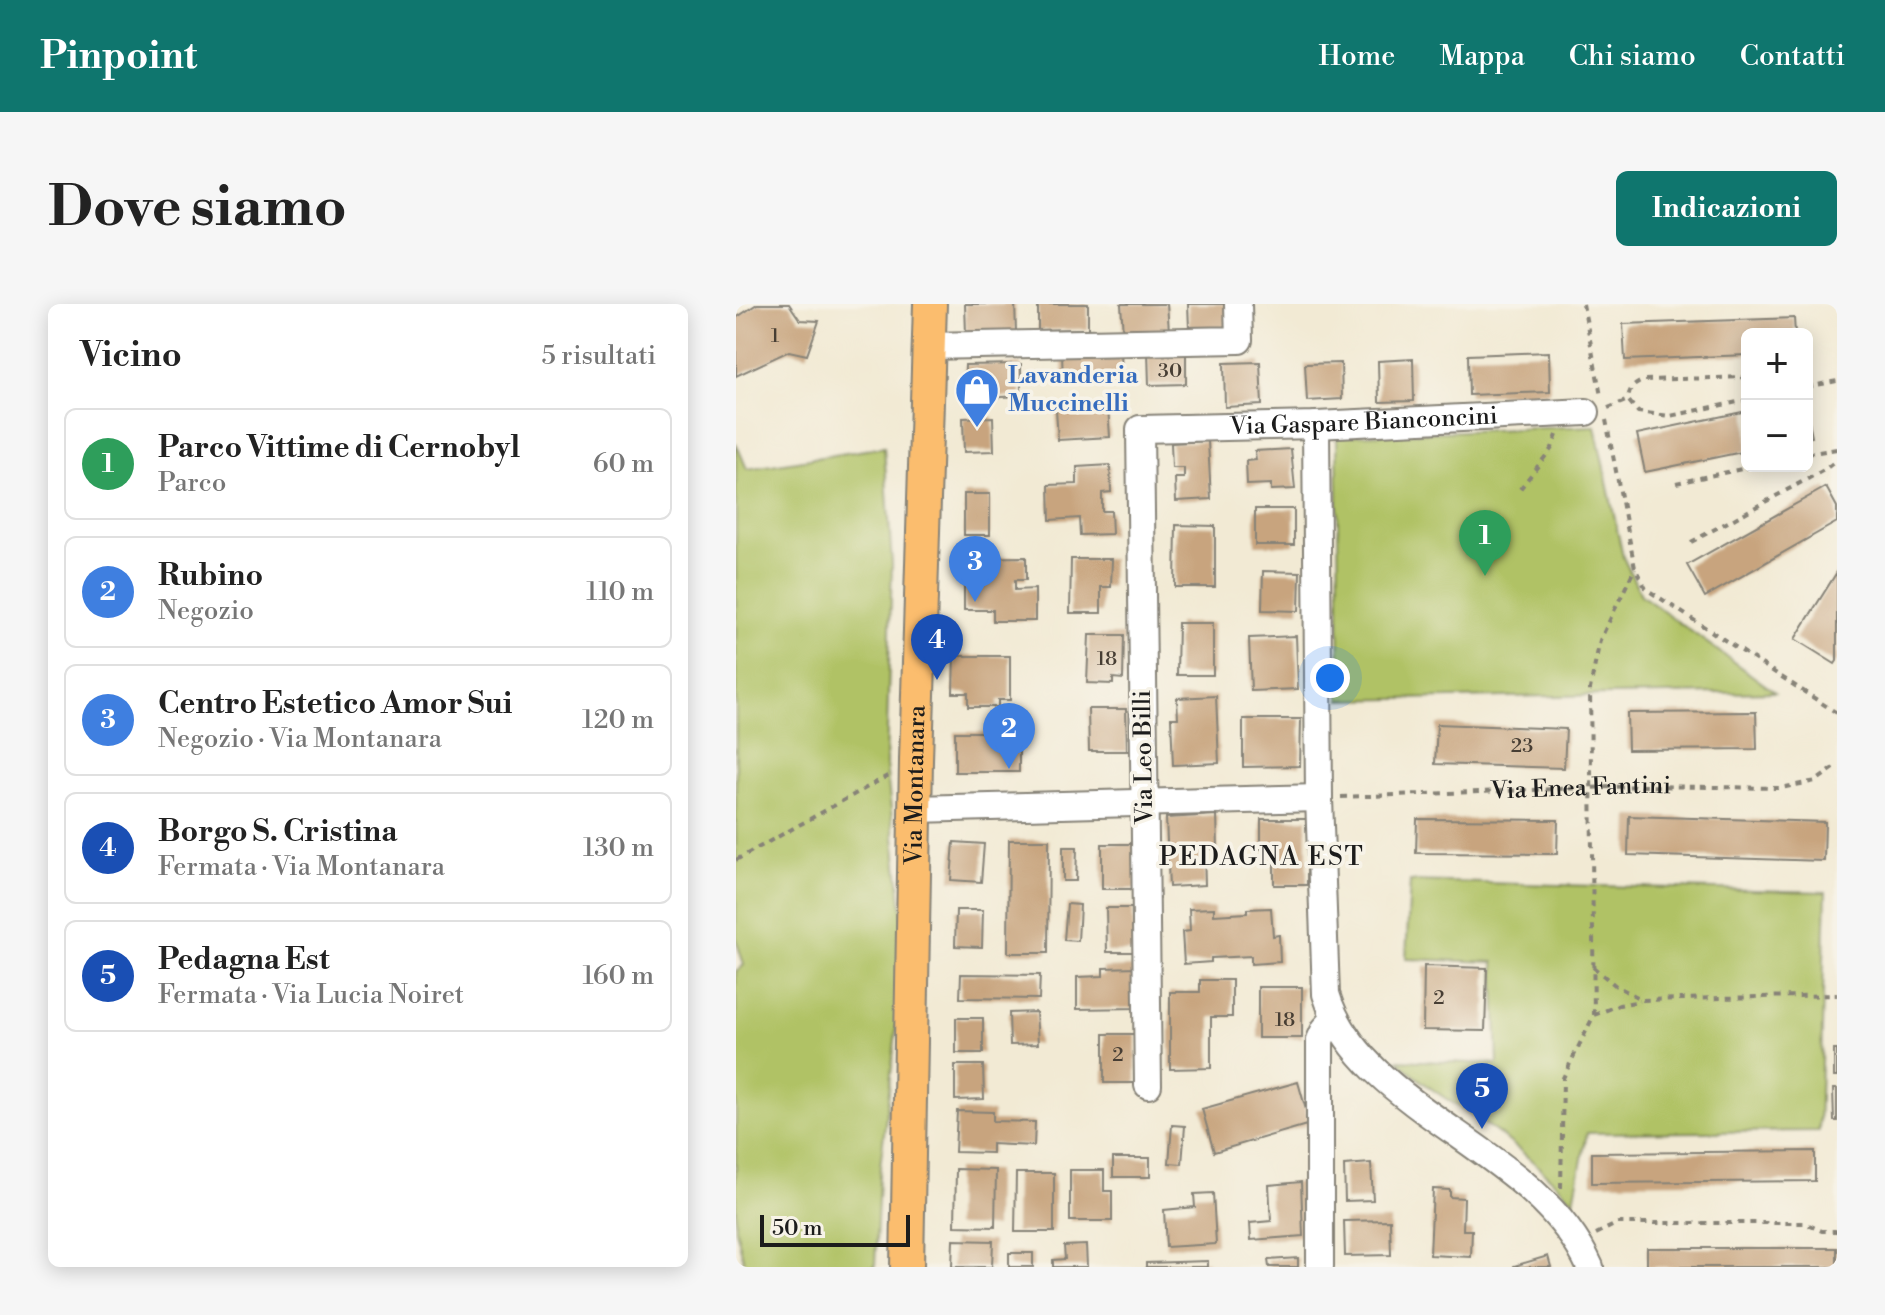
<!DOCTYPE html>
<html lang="it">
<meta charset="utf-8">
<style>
:root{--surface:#fff;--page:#f6f6f6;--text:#222;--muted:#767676;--line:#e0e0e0;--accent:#0f766e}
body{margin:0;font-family:"Libre Bodoni",serif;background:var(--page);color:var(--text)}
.controls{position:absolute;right:24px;top:24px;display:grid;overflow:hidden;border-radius:12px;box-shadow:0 4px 20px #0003}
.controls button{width:72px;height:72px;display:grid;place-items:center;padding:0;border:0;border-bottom:2px solid var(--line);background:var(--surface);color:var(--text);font:40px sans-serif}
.scale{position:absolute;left:24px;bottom:20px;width:150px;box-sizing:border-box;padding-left:8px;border:4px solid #1c1c1c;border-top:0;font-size:22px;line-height:28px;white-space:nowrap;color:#1c1c1c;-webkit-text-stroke:6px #f7f3e8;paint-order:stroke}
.you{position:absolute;left:594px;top:374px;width:28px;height:28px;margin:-20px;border:6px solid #fff;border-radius:50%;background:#1a73e8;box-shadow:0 0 0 12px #1a73e833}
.badge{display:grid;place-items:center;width:52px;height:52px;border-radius:50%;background:var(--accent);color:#fff;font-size:26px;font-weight:700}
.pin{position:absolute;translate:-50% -66px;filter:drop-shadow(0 2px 4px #0008)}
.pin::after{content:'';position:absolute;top:42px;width:28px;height:24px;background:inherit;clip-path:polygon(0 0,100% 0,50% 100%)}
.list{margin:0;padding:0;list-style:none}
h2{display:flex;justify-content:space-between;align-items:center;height:104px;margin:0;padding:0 32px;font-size:34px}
h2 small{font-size:26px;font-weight:400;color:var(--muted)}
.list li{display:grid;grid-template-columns:52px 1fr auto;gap:24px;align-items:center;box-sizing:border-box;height:112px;margin:0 16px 16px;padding:0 16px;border:2px solid var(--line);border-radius:12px}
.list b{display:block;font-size:30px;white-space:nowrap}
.list p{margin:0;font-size:26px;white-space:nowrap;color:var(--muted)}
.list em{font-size:26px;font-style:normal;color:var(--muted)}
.map{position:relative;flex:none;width:1101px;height:963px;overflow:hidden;border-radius:12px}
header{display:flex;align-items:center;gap:48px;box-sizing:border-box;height:112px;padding:0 40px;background:var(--accent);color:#fff}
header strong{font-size:38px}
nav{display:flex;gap:44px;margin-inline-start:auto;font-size:28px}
.intro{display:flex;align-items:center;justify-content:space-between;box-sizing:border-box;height:192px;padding:0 48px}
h1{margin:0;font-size:56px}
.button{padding:20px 36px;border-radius:12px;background:var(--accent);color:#fff;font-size:28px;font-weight:700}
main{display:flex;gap:48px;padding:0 48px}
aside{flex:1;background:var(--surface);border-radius:12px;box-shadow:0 4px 20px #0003}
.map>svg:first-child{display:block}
.green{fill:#b0c265;stroke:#666f40;stroke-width:2}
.building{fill:#c8a47e}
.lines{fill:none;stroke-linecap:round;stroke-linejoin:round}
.minor-casing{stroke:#878378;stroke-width:30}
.major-casing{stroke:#878378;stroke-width:36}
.path{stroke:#878378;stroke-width:4;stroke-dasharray:6 6;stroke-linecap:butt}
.minor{stroke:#fff;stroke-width:26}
.major{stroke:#fbbd6e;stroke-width:32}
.labels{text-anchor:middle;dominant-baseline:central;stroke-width:7;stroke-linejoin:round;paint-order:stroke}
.number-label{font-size:20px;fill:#473e34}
.shop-label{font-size:24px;font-weight:bold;fill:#366cbe;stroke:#f7f3e8;text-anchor:start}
.street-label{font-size:24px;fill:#1c1c1c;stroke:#f7f3e8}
.neighbourhood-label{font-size:26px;letter-spacing:2px;fill:#1c1c1c;stroke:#f7f3e8}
</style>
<header>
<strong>Pinpoint</strong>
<nav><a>Home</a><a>Mappa</a><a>Chi siamo</a><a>Contatti</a></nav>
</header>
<div class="intro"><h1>Dove siamo</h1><a class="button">Indicazioni</a></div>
<main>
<aside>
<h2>Vicino<small>5 risultati</small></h2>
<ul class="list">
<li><span class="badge" style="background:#2e9e5b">1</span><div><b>Parco Vittime di Cernobyl</b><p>Parco</p></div><em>60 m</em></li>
<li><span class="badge" style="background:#3f7fe0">2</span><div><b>Rubino</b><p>Negozio</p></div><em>110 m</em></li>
<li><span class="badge" style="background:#3f7fe0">3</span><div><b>Centro Estetico Amor Sui</b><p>Negozio · Via Montanara</p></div><em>120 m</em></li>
<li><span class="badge" style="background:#1a4fb4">4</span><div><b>Borgo S. Cristina</b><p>Fermata · Via Montanara</p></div><em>130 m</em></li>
<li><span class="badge" style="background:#1a4fb4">5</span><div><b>Pedagna Est</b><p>Fermata · Via Lucia Noiret</p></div><em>160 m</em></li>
</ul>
</aside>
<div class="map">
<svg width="1101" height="963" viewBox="0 0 1101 963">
<rect width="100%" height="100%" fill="#f7f3e8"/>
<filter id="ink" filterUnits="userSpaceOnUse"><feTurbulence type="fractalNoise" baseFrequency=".0125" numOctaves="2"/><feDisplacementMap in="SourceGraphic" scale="16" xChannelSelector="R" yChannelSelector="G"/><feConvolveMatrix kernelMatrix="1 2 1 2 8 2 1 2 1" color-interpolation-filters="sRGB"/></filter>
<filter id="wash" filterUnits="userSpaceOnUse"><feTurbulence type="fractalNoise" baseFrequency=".006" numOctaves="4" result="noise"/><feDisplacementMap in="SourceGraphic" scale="32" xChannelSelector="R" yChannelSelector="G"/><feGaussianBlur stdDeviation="1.8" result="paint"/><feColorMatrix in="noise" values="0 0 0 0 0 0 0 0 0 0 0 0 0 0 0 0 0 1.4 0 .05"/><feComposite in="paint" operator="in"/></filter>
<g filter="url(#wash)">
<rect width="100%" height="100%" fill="#f2ead4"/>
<!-- green -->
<path class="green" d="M859,122L887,253L905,291L1039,388L604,396L601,132Z
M0,139L11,165L148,143L156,260L150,460L170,643L143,872L139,963H9L0,925V667L8,661L0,635Z
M674,577L1090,588L1083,827L851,829L838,897C811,870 784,844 753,823C720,800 690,785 662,756L762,760L758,658L670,655Z"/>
<g id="blocks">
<!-- building -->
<path class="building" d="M21,0H53L64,16L83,17L71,51L53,47L0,72V14Z
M229,0H279L280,28L230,30Z
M302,0H352V25L302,26Z
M385,0H431L433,27L387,29Z
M452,0H493L494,23L453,25Z
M1058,14L1059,30H1011V51L889,56L887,20Z
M385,46L386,76L327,79L326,49Z
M412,47H450V80L413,81Z
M813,48L814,88L733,91L732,51Z
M677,55L678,97L643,98L642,57Z
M524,58L526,101L489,103L488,59Z
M605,59L606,95L571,97L569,60Z
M285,60V92L228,95L229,61Z
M372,102L374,133L322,136L320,105Z
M1011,107V147L909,168L901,130Z
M257,113L258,147L228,148L227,114Z
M1072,113L1076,133L1071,134V114Z
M472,137L475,195L440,197L439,174H448V164H436L435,139Z
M555,145L559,185L535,186V180L511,181L510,157L520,156L519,147Z
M374,161L375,188L366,189V207H375L376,230L344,231L343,214L314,216L313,181L341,180V163Z
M1090,183L1101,203V218L969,293L951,261Z
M228,190H254V231H228Z
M519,205H558V241H519Z
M440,221L479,222V283H439Z
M290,253V276H279V286L299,285V317H257V306H228V275H222V254Z
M335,255H376L375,283H365V309H334Z
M527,267L564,268L563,307L526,306Z
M1101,268V357L1099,360L1059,335Z
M442,319H477V371H441Z
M353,331H388L387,375L377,374V380L351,379Z
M560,332L562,385L515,387L513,334Z
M218,352H274V396H262V403H232V389H217Z
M480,392L483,459L437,461L435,414H442L441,394Z
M352,405H390L391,447H353Z
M1020,408L1021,445L892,446L891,409Z
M507,415H565L564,462L507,463Z
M701,420L830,425L828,464L699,460Z
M219,428H283V468H219Z
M481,511L482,545H468L469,581L433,583L430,514Z
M893,512L1089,518L1088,557L892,551Z
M525,515H571V581H538V544L525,545Z
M681,515L822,516L821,550L680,549Z
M273,536H313L312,649H272Z
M218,538L248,540L245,578L215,576Z
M366,540H400V585H366Z
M327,543H341L340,577H327Z
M331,600L344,601L342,637L328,636Z
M370,604H397L398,648H371Z
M478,604V611L511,609V605L535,604L537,632L543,631L544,658L515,660V652L475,654V658L448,660L446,628L454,627L453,605Z
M220,606H247L246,643L219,642Z
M688,662L751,664L749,727L687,726Z
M401,663V704L341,705V673L367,672V664Z
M225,670L304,671L303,695L224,694Z
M464,676H496V713H475V764L434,765V688H464Z
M522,683H566V734H522Z
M300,708L302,740L274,741L273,709Z
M220,714H247V749H220Z
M368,730H400V779H368Z
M1098,746H1101V773H1098Z
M219,761H247L248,795L219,796Z
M562,778L574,820L478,848L466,805Z
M1097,785H1101V817H1098Z
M221,807L257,808V817L299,818L298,842L256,840V849L219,848Z
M436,821L449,822L446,860L433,859Z
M1079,847V877L856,879V849Z
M377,854H414V873H377Z
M635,859L637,896L609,897L608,861Z
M220,865L260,866L259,923L219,922Z
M334,866H368V887H376V917H334Z
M280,869H318V928H279Z
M565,878L567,932L515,936L514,919L535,917L533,881Z
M697,885L714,886V893L728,894L727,926H736L735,953L694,951Z
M477,889L480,940L430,943L428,906L459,903L458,890Z
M654,916L655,951L609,952L608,917Z
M217,936L257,937L256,963H216Z
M350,941L351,963H317V956L329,955L328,942Z
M911,944H1101V963H911Z
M273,949H297V963H273Z
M812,952L815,963H778V962Z
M562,954V963H533L532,956Z
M472,957V963H410V959Z"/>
</g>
</g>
<g filter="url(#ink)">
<use href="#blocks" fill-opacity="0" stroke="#878378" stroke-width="2"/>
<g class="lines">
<!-- minor casing -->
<g class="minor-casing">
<g id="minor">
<path d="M192,42L503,36L502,0"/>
<path d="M580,121L583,494L590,690C625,808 801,843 854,963"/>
<path d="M180,505L583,494"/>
<path id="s2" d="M412,781L404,125L580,121L850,108"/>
<path d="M584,963V736L589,725L599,714"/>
</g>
</g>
<!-- major casing -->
<g class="major-casing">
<g id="major">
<path id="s3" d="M171,963L180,456L194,0"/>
</g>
</g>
<!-- path -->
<g class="path">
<path d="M847,0L865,92"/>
<path d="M1011,73L909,76C898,80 893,84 892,96L902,108L934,112L1011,96"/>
<path d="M1071,83L1101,77"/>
<path d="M872,104L892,96"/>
<path d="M870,116L899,264L910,285L1101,409"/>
<path d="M1071,150L1101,145"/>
<path d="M940,179L1020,162"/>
<path d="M784,185L816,144L821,131"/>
<path d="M955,238L1088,166L1101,156"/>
<path id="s1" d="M605,493L904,482L1045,484L1080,477L1101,462"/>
<path d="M0,556L155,470"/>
<path d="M857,663L880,682L907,696L1101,691"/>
<path d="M858,711L883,701L904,697"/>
<path d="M825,884L827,774L858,711L854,385L864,336L899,264"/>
<path d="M860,930L882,919H1068L1086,927H1101"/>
</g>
<!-- minor -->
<use href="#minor" class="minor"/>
<!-- major -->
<use href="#major" class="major"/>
</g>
</g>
<!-- icons -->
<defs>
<g id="shop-pin" transform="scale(2.3)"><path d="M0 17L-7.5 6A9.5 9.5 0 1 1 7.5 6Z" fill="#3f7fe0" stroke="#f7f3e8"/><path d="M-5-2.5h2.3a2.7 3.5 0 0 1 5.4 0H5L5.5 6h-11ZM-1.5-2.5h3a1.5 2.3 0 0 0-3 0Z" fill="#fff"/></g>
</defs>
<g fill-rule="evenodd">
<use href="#shop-pin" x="241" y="86"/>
</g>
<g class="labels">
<!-- number labels -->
<g class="number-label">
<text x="39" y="32">1</text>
<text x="434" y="67">30</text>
<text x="371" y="355">18</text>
<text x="786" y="442">23</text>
<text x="703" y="694">2</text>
<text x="549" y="716">18</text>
<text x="382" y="751">2</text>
</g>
<!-- shop labels -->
<g class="shop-label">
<text x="272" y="72">Lavanderia<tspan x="272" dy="28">Muccinelli</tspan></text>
</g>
<!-- street labels -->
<g class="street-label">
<text stroke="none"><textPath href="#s2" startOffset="880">Via Gaspare Bianconcini</textPath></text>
<text transform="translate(408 453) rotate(-91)">Via Leo Billi</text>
<text stroke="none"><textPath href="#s3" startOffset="482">Via Montanara</textPath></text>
<text stroke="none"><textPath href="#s1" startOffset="240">Via Enea Fantini</textPath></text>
</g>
<!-- neighbourhood labels -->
<g class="neighbourhood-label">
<text x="526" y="553">PEDAGNA EST</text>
</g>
</g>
</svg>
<div class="controls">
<button>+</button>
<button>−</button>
</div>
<div class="scale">50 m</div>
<div class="you"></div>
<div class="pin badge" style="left:749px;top:272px;background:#2e9e5b">1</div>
<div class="pin badge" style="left:273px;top:465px;background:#3f7fe0">2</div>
<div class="pin badge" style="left:239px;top:298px;background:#3f7fe0">3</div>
<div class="pin badge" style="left:201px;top:376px;background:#1a4fb4">4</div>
<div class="pin badge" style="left:746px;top:825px;background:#1a4fb4">5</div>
</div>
</main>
